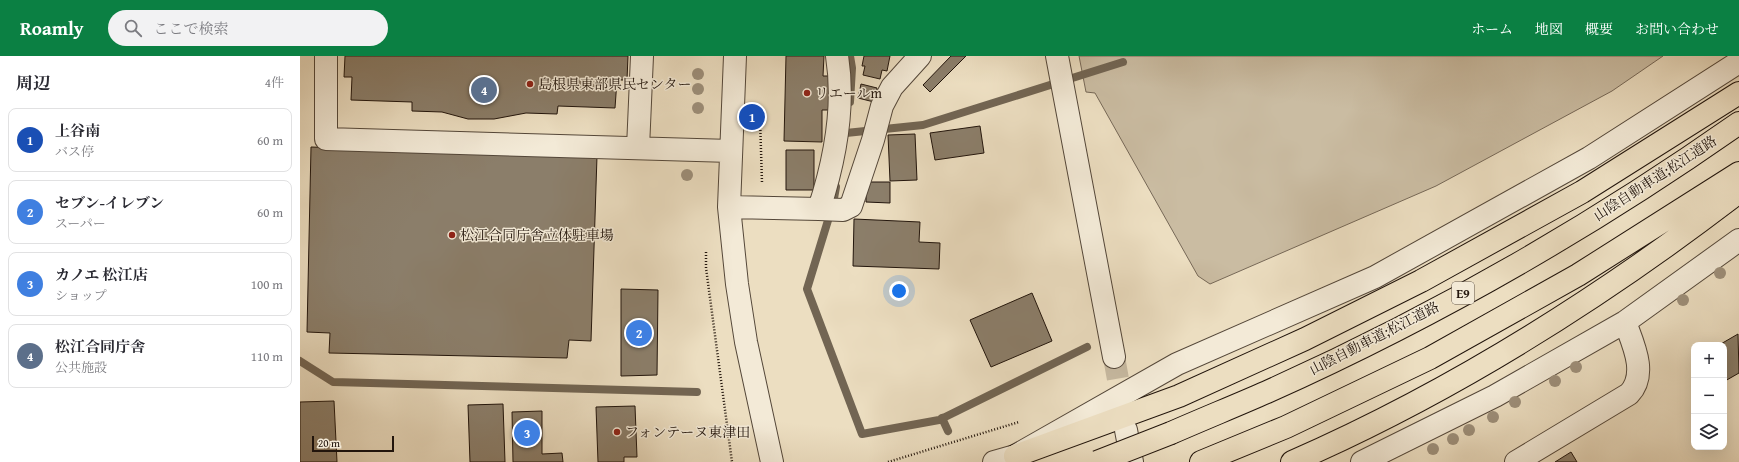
<!DOCTYPE html>
<html lang="ja">
<meta charset="utf-8">
<style>
:root{--surface:#fff;--page:#f2f2f3;--text:#2b2b33;--muted:#7c7c81;--line:#e1e1e2;--accent:#0b8043}
body{margin:0;font-family:"Gentium Book Plus","Noto Serif JP",serif;background:var(--page);color:var(--text)}
.controls{position:absolute;right:12px;bottom:12px;display:grid;overflow:hidden;border-radius:8px;box-shadow:0 4px 16px #0002}
.controls button{width:36px;height:36px;display:grid;place-items:center;padding:0;border:0;border-bottom:1px solid var(--line);background:var(--surface);color:var(--text);font:20px sans-serif}
.scale{position:absolute;left:12px;bottom:10px;width:82px;box-sizing:border-box;padding-left:4px;border:2px solid #22150c;border-top:0;font-size:11px;line-height:14px;white-space:nowrap;color:#22150c;-webkit-text-stroke:3px #f3ead7;paint-order:stroke}
.you{position:absolute;left:599px;top:235px;width:14px;height:14px;margin:-10px;border:3px solid #fff;border-radius:50%;background:#1a73e8;box-shadow:0 0 0 6px #1a73e833}
.badge{display:grid;place-items:center;width:26px;height:26px;border-radius:50%;background:var(--accent);color:#fff;font-size:13px;font-weight:700}
.pin{position:absolute;translate:-50% -50%;border:2px solid #fff;box-shadow:0 1px 4px #0006}
.list{margin:0;padding:0;list-style:none}
h2{display:flex;justify-content:space-between;align-items:center;height:52px;margin:0;padding:0 16px;font-size:17px}
h2 small{font-size:13px;font-weight:400;color:var(--muted)}
.list li{display:grid;grid-template-columns:26px 1fr auto;gap:12px;align-items:center;box-sizing:border-box;height:64px;margin:0 8px 8px;padding:0 8px;border:1px solid var(--line);border-radius:8px}
.list b{display:block;font-size:15px;white-space:nowrap}
.list p{margin:0;font-size:13px;white-space:nowrap;color:var(--muted)}
.list em{font-size:13px;font-style:normal;color:var(--muted)}
.icon{flex:none;width:22px;height:22px;fill:none;stroke:currentColor;stroke-width:2;stroke-linecap:round;stroke-linejoin:round}
.map{position:relative;flex:none;width:1439px;height:406px;overflow:hidden}
header{display:flex;align-items:center;gap:24px;box-sizing:border-box;height:56px;padding:0 20px;background:var(--accent);color:#fff}
header strong{font-size:19px}
nav{display:flex;gap:22px;margin-inline-start:auto;font-size:14px}
.search{width:280px;height:36px;background:var(--page);display:flex;align-items:center;gap:10px;box-sizing:border-box;padding:0 14px;border-radius:22px;color:var(--muted);font-size:15px}
main{display:flex}
aside{flex:1;background:var(--surface)}
.map>svg:first-child{display:block}
.green{fill:#cabca2;stroke:#766857}
.lines{fill:none;stroke-linecap:round;stroke-linejoin:round}
.stream{stroke:#726553;stroke-width:8}
.building{fill:#8b7e6a;stroke:#22150c}
.minor-tunnel{stroke:#c4b69d;stroke-width:22;stroke-dasharray:22 11;stroke-linecap:butt}
.minor-casing{stroke:#544739;stroke-width:24}
.highway-casing{stroke:#22150c;stroke-width:24}
.path{stroke:#22150c;stroke-width:2.5;stroke-dasharray:1 2;stroke-linecap:butt}
.minor{stroke:#f3ead7;stroke-width:22}
.highway{stroke:#ecdec1;stroke-width:22}
.highway-bridge-casing{stroke:#22150c;stroke-width:24;stroke-linecap:butt}
.highway-bridge{stroke:#ecdec1;stroke-width:22}
.tree{fill:#9d8f7a}
.poi-dot{fill:#8f2418;stroke:#f3ead7;stroke-width:1.5}
.labels{text-anchor:middle;dominant-baseline:central;stroke-width:3;stroke-linejoin:round;paint-order:stroke}
.shield{fill:#f3ead7;stroke:#615549;stroke-width:1}
.shield-label{font-size:13px;font-weight:bold;fill:#22150c}
.poi-label{font-size:14px;fill:#22150c;stroke:#f3ead7;text-anchor:start}
.street-label{font-size:14px;fill:#22150c;stroke:#f3ead7}
</style>
<header>
<strong>Roamly</strong>
<div class="search"><svg class="icon" aria-label="search" viewBox="0 0 24 24"><circle cx="10" cy="10" r="6"/><path d="M15 15l6 6"/></svg>ここで検索</div>
<nav><a>ホーム</a><a>地図</a><a>概要</a><a>お問い合わせ</a></nav>
</header>
<main>
<aside>
<h2>周辺<small>4件</small></h2>
<ul class="list">
<li><span class="badge" style="background:#1a4fb4">1</span><div><b>上谷南</b><p>バス停</p></div><em>60 m</em></li>
<li><span class="badge" style="background:#3f7fe0">2</span><div><b>セブン-イレブン</b><p>スーパー</p></div><em>60 m</em></li>
<li><span class="badge" style="background:#3f7fe0">3</span><div><b>カノエ 松江店</b><p>ショップ</p></div><em>100 m</em></li>
<li><span class="badge" style="background:#5c6f8a">4</span><div><b>松江合同庁舎</b><p>公共施設</p></div><em>110 m</em></li>
</ul>
</aside>
<div class="map">
<svg width="1439" height="406" viewBox="0 0 1439 406">
<rect width="100%" height="100%" fill="#ecdec1"/>
<filter id="stains"><feTurbulence type="fractalNoise" baseFrequency=".005" numOctaves="4"/><feColorMatrix values="0 0 0 0 .2 0 0 0 0 .09 0 0 0 0 .02 0 0 0 .5 -.17"/></filter>
<radialGradient id="worn" r=".72"><stop offset=".6" stop-color="#630" stop-opacity="0"/><stop offset="1" stop-color="#630" stop-opacity=".3"/></radialGradient>
<!-- green -->
<path class="green" d="M779,0H1363L1312,35L1136,130L910,228L898,220L795,37L786,36Z"/>
<g class="lines">
<!-- stream -->
<path class="stream" d="M550,0L552,12L550,46
M546,77L623,69L823,6
M536,131L533,148L507,233L562,378L639,364L787,291
M0,305L33,326L397,336
M642,362L648,375"/>
</g>
<!-- building -->
<path class="building" d="M45,0H328L327,24H317L315,52L258,50L257,58L226,57L194,63H168L142,56L112,55V46L51,44L52,21H44Z
M486,0H524L523,20H529V54H522V86L484,85Z
M564,0H590L587,15L582,14L580,23L563,19L565,10H562Z
M651,0H666L630,36L623,29Z
M561,28L577,32L574,46L558,42Z
M680,70L684,97L635,104L630,77Z
M615,78L617,124L590,125L588,79Z
M11,91L297,100L291,285L269,284L267,302L29,297L30,277L7,276Z
M486,94H514V134H486Z
M566,126H590V147L566,146Z
M554,163L620,166L619,186L640,187L639,213L553,210Z
M321,233L358,234L357,319L321,320Z
M732,237L752,285L691,311L670,264Z
M1438,278L1439,317L1425,325L1424,289H1419Z
M34,345L37,406H0V346Z
M203,348L205,406H170L168,349Z
M335,350L337,401H324V406H298L296,351Z
M242,355V398L262,397L263,406H213L212,356Z
M1271,396L1277,406H1255Z"/>
<g class="lines">
<!-- minor-tunnel -->
<path class="minor-tunnel" d="M814,301L824,357"/>
<!-- minor casing -->
<g class="minor-casing">
<path id="minor" d="M26,0V83L431,95
M435,0L429,151L437,228L446,286L472,406
M757,0L814,301
M338,92L342,0
M429,151L519,153C535,104 545,50 537,0
M519,153L543,154L551,150L573,84L582,50L592,31L620,0
M826,374L832,406
M694,406L715,400L877,308L1075,221L1289,102L1439,6
M1062,406L1195,340L1325,266L1439,184
M1216,406L1329,338C1348,318 1333,288 1325,266"/>
</g>
<!-- highway casing -->
<g class="highway-casing">
<path id="highway" d="M871,377C903,363 935,350 967,336C1132,262 1291,171 1439,67
M715,400L879,340L1005,283L1121,225L1282,136L1439,37
M901,406L986,371L1130,302L1278,219L1439,117
M992,406C1152,336 1301,242 1439,136"/>
</g>
<!-- path -->
<path class="path" d="M460,62L462,127
M406,196V212L432,406
M588,406L719,366"/>
<!-- minor -->
<use href="#minor" class="minor"/>
<!-- highway -->
<use href="#highway" class="highway"/>
<!-- highway-bridge casing -->
<g class="highway-bridge-casing">
<path id="highway-bridge" d="M797,406L871,377"/>
</g>
<!-- highway-bridge -->
<use href="#highway-bridge" class="highway-bridge"/>
</g>
<!-- trees -->
<g class="tree">
<circle cx="398" cy="18" r="6"/>
<circle cx="398" cy="33" r="6"/>
<circle cx="398" cy="52" r="6"/>
<circle cx="387" cy="119" r="6"/>
<circle cx="1420" cy="217" r="6"/>
<circle cx="1383" cy="244" r="6"/>
<circle cx="1276" cy="311" r="6"/>
<circle cx="1255" cy="325" r="6"/>
<circle cx="1215" cy="346" r="6"/>
<circle cx="1193" cy="361" r="6"/>
<circle cx="1169" cy="374" r="6"/>
<circle cx="1153" cy="383" r="6"/>
<circle cx="1133" cy="393" r="6"/>
</g>
<!-- markers -->
<g class="poi-dot">
<circle cx="230" cy="28" r="4"/>
<circle cx="507" cy="37" r="4"/>
<circle cx="152" cy="179" r="4"/>
<circle cx="317" cy="376" r="4"/>
</g>
<g class="labels">
<!-- shield labels -->
<rect class="shield" x="1152" y="226" width="22" height="22" rx="3"/>
<g class="shield-label">
<text x="1163" y="237">E9</text>
</g>
<!-- poi labels -->
<g class="poi-label">
<text x="238" y="28">島根県東部県民センター</text>
<text x="515" y="37">リエールm</text>
<text x="160" y="179">松江合同庁舎立体駐車場</text>
<text x="325" y="376">フォンテーヌ東津田</text>
</g>
<!-- street labels -->
<g class="street-label">
<text transform="translate(1355 122) rotate(-33)">山陰自動車道;松江道路</text>
<text transform="translate(1074 282) rotate(-27)">山陰自動車道;松江道路</text>
</g>
</g>
<rect width="100%" height="100%" filter="url(#stains)"/>
<rect width="100%" height="100%" fill="url(#worn)"/>
</svg>
<div class="controls">
<button>+</button>
<button>−</button>
<button><svg class="icon" aria-label="layers" viewBox="0 0 24 24"><path d="M12 4l9 5-9 5-9-5zM3 14l9 5 9-5"/></svg></button>
</div>
<div class="scale">20 m</div>
<div class="you"></div>
<div class="pin badge" style="left:452px;top:61px;background:#1a4fb4">1</div>
<div class="pin badge" style="left:339px;top:277px;background:#3f7fe0">2</div>
<div class="pin badge" style="left:227px;top:377px;background:#3f7fe0">3</div>
<div class="pin badge" style="left:184px;top:34px;background:#5c6f8a">4</div>
</div>
</main>
